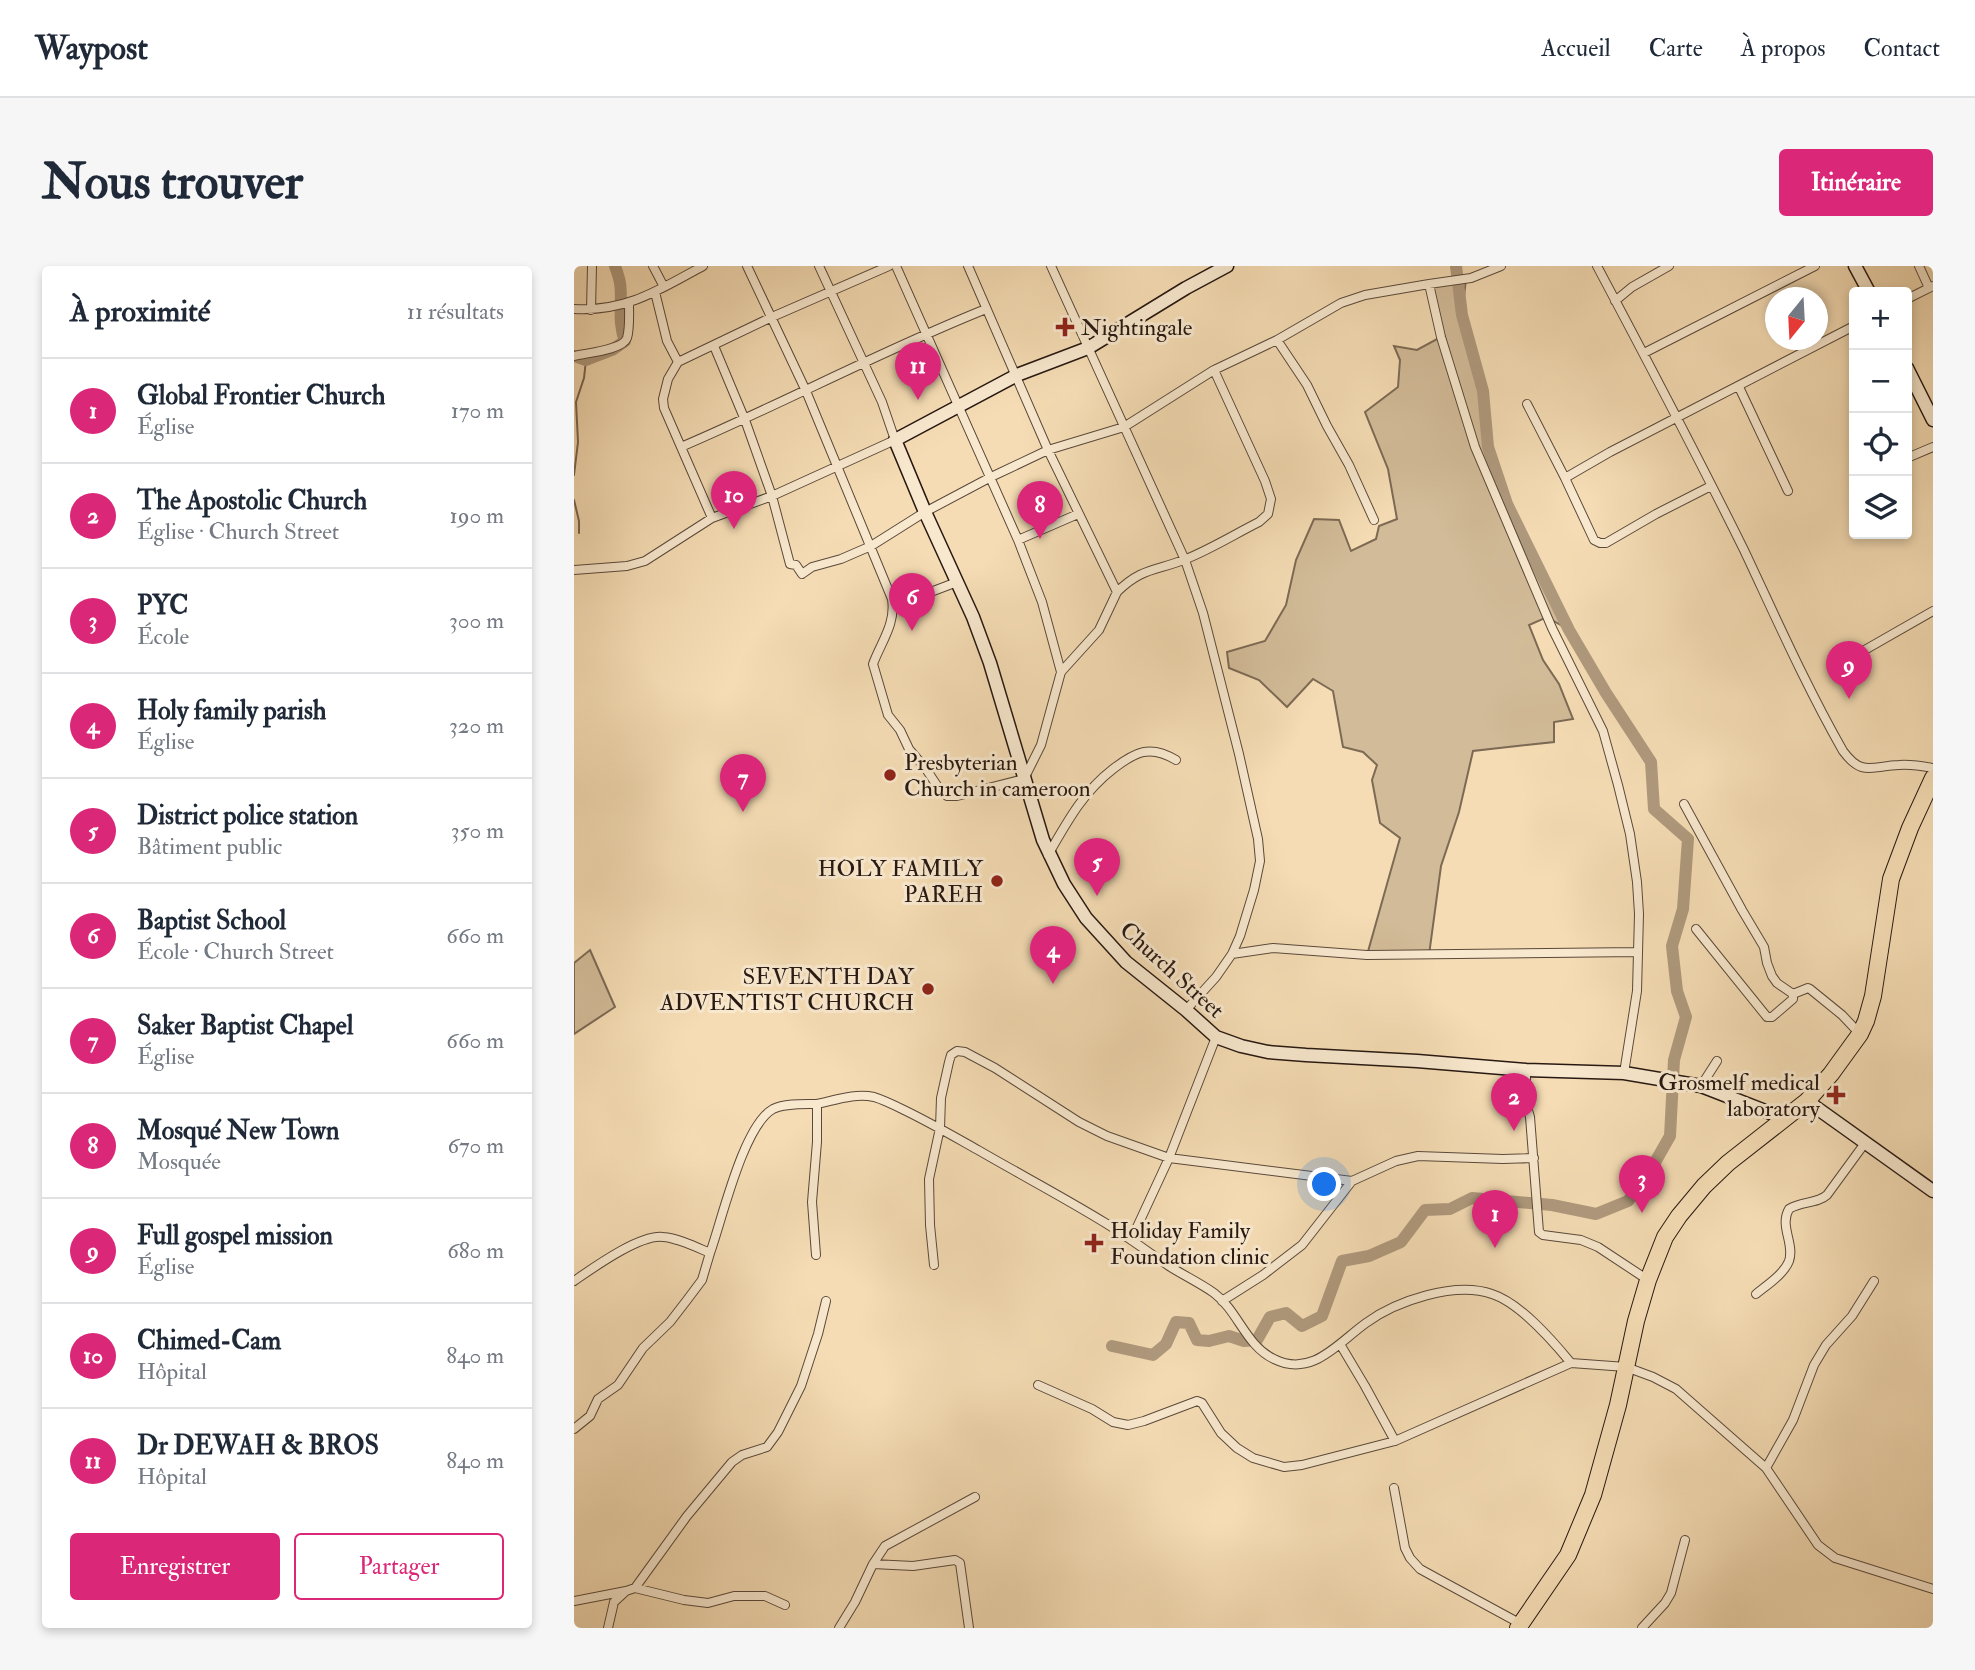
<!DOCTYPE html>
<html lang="fr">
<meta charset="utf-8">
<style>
:root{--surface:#fff;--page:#f6f6f7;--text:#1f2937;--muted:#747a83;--line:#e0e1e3;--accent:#db2777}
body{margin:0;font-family:"IM FELL Double Pica",serif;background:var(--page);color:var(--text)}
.controls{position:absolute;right:21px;top:21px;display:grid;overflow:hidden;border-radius:7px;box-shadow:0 4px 10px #0003}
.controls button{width:63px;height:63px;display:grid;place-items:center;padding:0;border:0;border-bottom:2px solid var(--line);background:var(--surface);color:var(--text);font:35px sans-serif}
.compass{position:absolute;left:1191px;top:21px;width:63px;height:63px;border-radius:50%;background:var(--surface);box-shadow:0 4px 10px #0003;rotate:198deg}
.you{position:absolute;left:751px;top:919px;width:24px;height:24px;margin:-18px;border:5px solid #fff;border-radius:50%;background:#1a73e8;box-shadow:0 0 0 10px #1a73e833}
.badge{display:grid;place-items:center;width:46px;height:46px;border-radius:50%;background:var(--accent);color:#fff;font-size:23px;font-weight:700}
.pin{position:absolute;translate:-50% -58px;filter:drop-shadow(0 2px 4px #0008)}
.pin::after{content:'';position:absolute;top:37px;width:24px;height:21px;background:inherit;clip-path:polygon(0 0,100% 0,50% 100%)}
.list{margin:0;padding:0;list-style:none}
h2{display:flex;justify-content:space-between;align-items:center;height:91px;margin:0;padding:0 28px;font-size:30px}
h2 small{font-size:23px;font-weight:400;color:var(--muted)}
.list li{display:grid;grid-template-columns:46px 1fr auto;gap:21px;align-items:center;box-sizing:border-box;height:105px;padding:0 28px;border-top:2px solid var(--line)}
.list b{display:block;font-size:26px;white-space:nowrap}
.list p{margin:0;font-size:23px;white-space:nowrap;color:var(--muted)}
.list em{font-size:23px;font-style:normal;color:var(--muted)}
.actions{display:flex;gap:14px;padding:21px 28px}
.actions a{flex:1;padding:16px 0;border:2px solid var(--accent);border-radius:7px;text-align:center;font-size:24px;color:var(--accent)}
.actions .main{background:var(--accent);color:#fff}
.icon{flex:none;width:38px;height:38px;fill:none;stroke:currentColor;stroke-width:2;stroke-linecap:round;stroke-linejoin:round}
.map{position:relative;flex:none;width:1359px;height:1362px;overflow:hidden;border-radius:7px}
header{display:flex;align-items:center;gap:42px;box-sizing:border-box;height:98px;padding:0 35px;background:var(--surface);border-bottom:2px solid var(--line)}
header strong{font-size:33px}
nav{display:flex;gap:38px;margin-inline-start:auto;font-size:24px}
.intro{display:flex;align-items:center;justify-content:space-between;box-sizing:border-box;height:168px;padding:0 42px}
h1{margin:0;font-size:49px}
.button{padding:18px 32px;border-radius:7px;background:var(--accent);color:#fff;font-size:24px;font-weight:700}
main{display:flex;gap:42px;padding:0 42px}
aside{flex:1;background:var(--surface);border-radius:7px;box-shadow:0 4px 10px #0003}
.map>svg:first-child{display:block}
.green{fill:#d2bb98;stroke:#7c6a55;stroke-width:2}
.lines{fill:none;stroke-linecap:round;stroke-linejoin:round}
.stream{stroke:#796552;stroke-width:2}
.river{stroke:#af997d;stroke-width:12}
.street-casing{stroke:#5a493a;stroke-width:10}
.secondary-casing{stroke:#271812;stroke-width:15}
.highway-casing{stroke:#271812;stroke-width:18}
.street{stroke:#f8e8ce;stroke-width:8}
.secondary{stroke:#f8e8ce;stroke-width:12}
.highway{stroke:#f5dcb4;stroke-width:16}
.poi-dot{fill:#8f2418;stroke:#f8e8ce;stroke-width:2.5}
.labels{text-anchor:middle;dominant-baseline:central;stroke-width:6;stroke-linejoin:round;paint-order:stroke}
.poi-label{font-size:23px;fill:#271812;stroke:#f8e8ce;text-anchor:start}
.street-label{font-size:23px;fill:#271812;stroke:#f8e8ce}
</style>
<header>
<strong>Waypost</strong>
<nav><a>Accueil</a><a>Carte</a><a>À propos</a><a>Contact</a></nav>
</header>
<div class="intro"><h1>Nous trouver</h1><a class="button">Itinéraire</a></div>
<main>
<aside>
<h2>À proximité<small>11 résultats</small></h2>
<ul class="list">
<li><span class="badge">1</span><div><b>Global Frontier Church</b><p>Église</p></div><em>170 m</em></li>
<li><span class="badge">2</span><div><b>The Apostolic Church</b><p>Église · Church Street</p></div><em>190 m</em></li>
<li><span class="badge">3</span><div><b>PYC</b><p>École</p></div><em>300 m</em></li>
<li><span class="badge">4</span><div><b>Holy family parish</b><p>Église</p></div><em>320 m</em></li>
<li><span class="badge">5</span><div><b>District police station</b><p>Bâtiment public</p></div><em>350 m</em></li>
<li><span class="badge">6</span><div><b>Baptist School</b><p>École · Church Street</p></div><em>660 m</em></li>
<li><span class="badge">7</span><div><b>Saker Baptist Chapel</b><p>Église</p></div><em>660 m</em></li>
<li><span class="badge">8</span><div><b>Mosqué New Town</b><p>Mosquée</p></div><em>670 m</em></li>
<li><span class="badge">9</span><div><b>Full gospel mission</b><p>Église</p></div><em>680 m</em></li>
<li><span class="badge">10</span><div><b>Chimed-Cam</b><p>Hôpital</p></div><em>840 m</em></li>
<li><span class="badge">11</span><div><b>Dr DEWAH &amp; BROS</b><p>Hôpital</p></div><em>840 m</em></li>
</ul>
<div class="actions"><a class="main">Enregistrer</a><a>Partager</a></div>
</aside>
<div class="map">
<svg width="1359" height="1362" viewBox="0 0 1359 1362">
<rect width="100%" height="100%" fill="#f5dcb4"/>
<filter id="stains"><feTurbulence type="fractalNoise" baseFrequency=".00286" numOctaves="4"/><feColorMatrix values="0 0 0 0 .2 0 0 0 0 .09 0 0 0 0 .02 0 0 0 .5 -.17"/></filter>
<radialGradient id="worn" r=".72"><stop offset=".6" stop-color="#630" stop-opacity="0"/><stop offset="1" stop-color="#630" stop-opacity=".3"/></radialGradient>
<!-- green -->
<path class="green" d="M892,13L888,49L909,125L914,181L933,238L995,364L973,351L955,359L969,394L985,418L999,453L980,456V476L899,485L885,546L867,600L855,689H793L826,572L806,557L798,514L803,499L789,486L769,481L759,425L739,413L713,441L685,414L655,402L653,386L691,375L712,339L722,294L740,253L765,254L777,285L802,273L805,260L823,253L814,203L791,146L824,121L826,94L820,80L843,84L867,71L855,18Z
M16,684L41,741L0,768V697Z"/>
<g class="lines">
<!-- stream -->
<path class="stream" d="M0,209L4,176L2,136L10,112L12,94
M0,234L5,255V267"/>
<!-- river -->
<path class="river" d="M0,90L12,94L38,84L51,75C43,54 49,38 46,17C45,11 43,6 41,0
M538,1080L579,1089L592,1078L602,1056L615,1057L623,1074L635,1075L655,1070L670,1075L683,1074L696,1051L712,1047L728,1060L748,1050L768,995L795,990L827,976L851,944L876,943L898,932L978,939L1022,948L1054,935L1072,912L1096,870L1100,794L1112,751L1103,725L1098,680L1109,643L1114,573L1080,543L1077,496L1032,427L995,364L933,238L914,181L909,125L888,49L882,0"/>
<!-- street casing -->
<g class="street-casing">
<path id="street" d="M79,0L90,21
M173,0L232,125L318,333C322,358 307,376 299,398L314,449L326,464L335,483L352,503L366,524L373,530H383L450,513L467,479L487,406L525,364L543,326L474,184L394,0
M322,0L444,274L468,336L487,406
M477,0L611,294L629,347L665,488L684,573L686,595L680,624L666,670L658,688L642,711L612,744
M1023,0C1073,94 1123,189 1170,284C1202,352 1232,420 1269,485C1288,511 1298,500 1325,499C1336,498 1348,500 1359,502
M1345,0L1355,22
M855,18L867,71L901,181L978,362L1029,465L1044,519L1056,568L1063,616L1065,648L1063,725L1050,807
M81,26L93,75L104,96
M1333,33L1359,20
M1041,35L1058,21L1095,0
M0,43C52,46 85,24 129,0
M17,44L18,0
M703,74L733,119L753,160L775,199L800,254
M140,80L171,154L198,230L216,298L222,299L228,308L238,301L267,293L297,280L351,246L417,211L474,184L550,161L640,104L703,74L767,37L791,29L855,18L897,12L927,0
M1070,87L1241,0
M0,90C12,87 49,84 53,72C56,62 55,48 55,37
M1165,121L1214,225
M953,138L991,212L1036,186L1280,60
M107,181L90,142L89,133L94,113L104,96L198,51L315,0
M1333,192L1359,181
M991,212L1020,274L1026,277H1032L1082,248L1137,220
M138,252L107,181C210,137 309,84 412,43
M444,274L504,248
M0,304L53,300L71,295L138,252L198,230L321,174L308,136L245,0
M543,326C568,301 583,305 612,293C637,283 661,268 685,256L694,248L697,233L691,215L640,104
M318,333L325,338L383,316
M1282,389L1359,345
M1110,538L1168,644L1190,681L1193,697L1198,710L1203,717L1219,728V733L1198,751H1193L1122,663
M474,589C493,556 509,526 539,503C561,486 576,478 602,494
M658,688L699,682L793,689L1064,686
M1219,728L1234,722L1236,723L1268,749L1286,768
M952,804V838L956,851L965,966L969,969L1007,974L1024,981L1074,1014
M1127,820L1143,795
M557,974L595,892L642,771
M242,989L238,936L243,876V838C262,834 281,827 300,831C310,834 320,839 330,844C355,856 379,870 404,884C447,909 491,932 533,958C554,971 574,986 595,1000C609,1009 626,1017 640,1027C664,1045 672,1080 700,1093C738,1112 764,1077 792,1057C822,1035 881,1015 918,1028C946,1037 978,1074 997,1097
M360,999L356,959L355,913L366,862L367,832L375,796L377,789L383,785L391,786L421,802L505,856L533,870L595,892L778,915L822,895L844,890L929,893L960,892
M0,1015C19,1002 66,968 89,971C104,972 122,981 136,987C148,954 169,860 199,843C211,837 230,838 243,838
M1182,1028C1193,1019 1210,1008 1215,995C1221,978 1205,960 1215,943C1227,935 1243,938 1253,929L1291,877
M648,1035L689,1009L728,979L778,915
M766,1078L791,1120L821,1175
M464,1119L518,1143L539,1156L554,1159L570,1155L623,1135L628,1137L647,1167L663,1182L679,1192L710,1201L728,1199L821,1175L997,1097L1052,1101L1079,1111L1102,1123L1192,1202L1244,1279L1261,1292L1359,1323
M0,1163L16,1150L24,1133L44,1119L69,1082L96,1056L113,1034L128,1014L136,987
M1192,1202L1219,1154L1240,1099L1252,1079L1278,1050L1300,1015
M820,1222L831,1282L836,1292L846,1303L866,1314L947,1358
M299,1298L339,1300L381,1294L386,1297L395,1362
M61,1322L113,1250L158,1196L168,1189L193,1181L204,1166L227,1120L244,1068L252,1035
M0,1335L52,1325
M34,1362L40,1336L52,1325L61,1322L110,1334L134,1337L160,1330H191L211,1339
M265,1362L281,1336L299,1298L311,1280L401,1231
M1068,1362L1091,1337L1097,1327L1111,1274"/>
</g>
<!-- secondary casing -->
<g class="secondary-casing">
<path id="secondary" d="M653,0L612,22L514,82L443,109L321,174L351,246L399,351L416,397L469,574L490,618L512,652L552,696L612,744L642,771L667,780L694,786L732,789L843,795L952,804L1050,807L1127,820L1212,853
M1281,0L1295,26
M1333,102L1359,154
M1233,835L1359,925"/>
</g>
<!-- highway casing -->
<g class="highway-casing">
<path id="highway" d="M944,1362L994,1289L1019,1229L1044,1139L1062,1055L1074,1014L1091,971L1105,950L1130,920L1154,897L1233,835L1257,808L1286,768L1292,755L1299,730L1317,613L1336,562L1359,512"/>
</g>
<!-- street -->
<use href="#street" class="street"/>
<!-- secondary -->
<use href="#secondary" class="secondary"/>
<!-- highway -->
<use href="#highway" class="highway"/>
</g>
<!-- markers -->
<g class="poi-dot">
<path d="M487.5 50.5h7v7h7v7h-7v7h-7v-7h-7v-7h7z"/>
<circle cx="316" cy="509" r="7"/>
<circle cx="423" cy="615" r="7"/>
<circle cx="354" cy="723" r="7"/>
<path d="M1258.5 818.5h7v7h7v7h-7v7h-7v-7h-7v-7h7z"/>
<path d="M516.5 966.5h7v7h7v7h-7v7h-7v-7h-7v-7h7z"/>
</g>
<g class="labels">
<!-- poi labels -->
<g class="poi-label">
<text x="507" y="61">Nightingale</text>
<text x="330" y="496">Presbyterian<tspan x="330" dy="26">Church in cameroon</tspan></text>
<text x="409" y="602" text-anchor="end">HOLY FAMILY<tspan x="409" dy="26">PAREH</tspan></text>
<text x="340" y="710" text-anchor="end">SEVENTH DAY<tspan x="340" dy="26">ADVENTIST CHURCH</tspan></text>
<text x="1246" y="816" text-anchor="end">Grosmelf medical<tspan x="1246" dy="26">laboratory</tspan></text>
<text x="536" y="964">Holiday Family<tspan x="536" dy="26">Foundation clinic</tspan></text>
</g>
<!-- street labels -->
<g class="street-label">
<text transform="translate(598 704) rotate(42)">Church Street</text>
</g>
</g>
<rect width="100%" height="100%" filter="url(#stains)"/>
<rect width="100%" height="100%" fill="url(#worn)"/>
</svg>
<div class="controls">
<button>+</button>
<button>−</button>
<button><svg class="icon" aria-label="locate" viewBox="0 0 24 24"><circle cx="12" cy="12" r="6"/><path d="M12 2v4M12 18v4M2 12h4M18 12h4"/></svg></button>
<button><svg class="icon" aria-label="layers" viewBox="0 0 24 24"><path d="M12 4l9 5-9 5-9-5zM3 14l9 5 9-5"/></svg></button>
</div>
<svg class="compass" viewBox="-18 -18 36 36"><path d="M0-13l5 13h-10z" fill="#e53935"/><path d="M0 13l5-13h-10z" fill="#747a83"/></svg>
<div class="you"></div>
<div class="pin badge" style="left:921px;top:982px">1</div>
<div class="pin badge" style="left:940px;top:865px">2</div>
<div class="pin badge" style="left:1068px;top:947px">3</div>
<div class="pin badge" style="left:479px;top:718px">4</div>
<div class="pin badge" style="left:523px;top:630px">5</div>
<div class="pin badge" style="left:338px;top:365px">6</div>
<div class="pin badge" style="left:169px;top:546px">7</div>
<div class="pin badge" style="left:466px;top:273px">8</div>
<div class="pin badge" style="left:1275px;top:433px">9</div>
<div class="pin badge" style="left:160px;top:263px">10</div>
<div class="pin badge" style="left:344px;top:134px">11</div>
</div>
</main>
